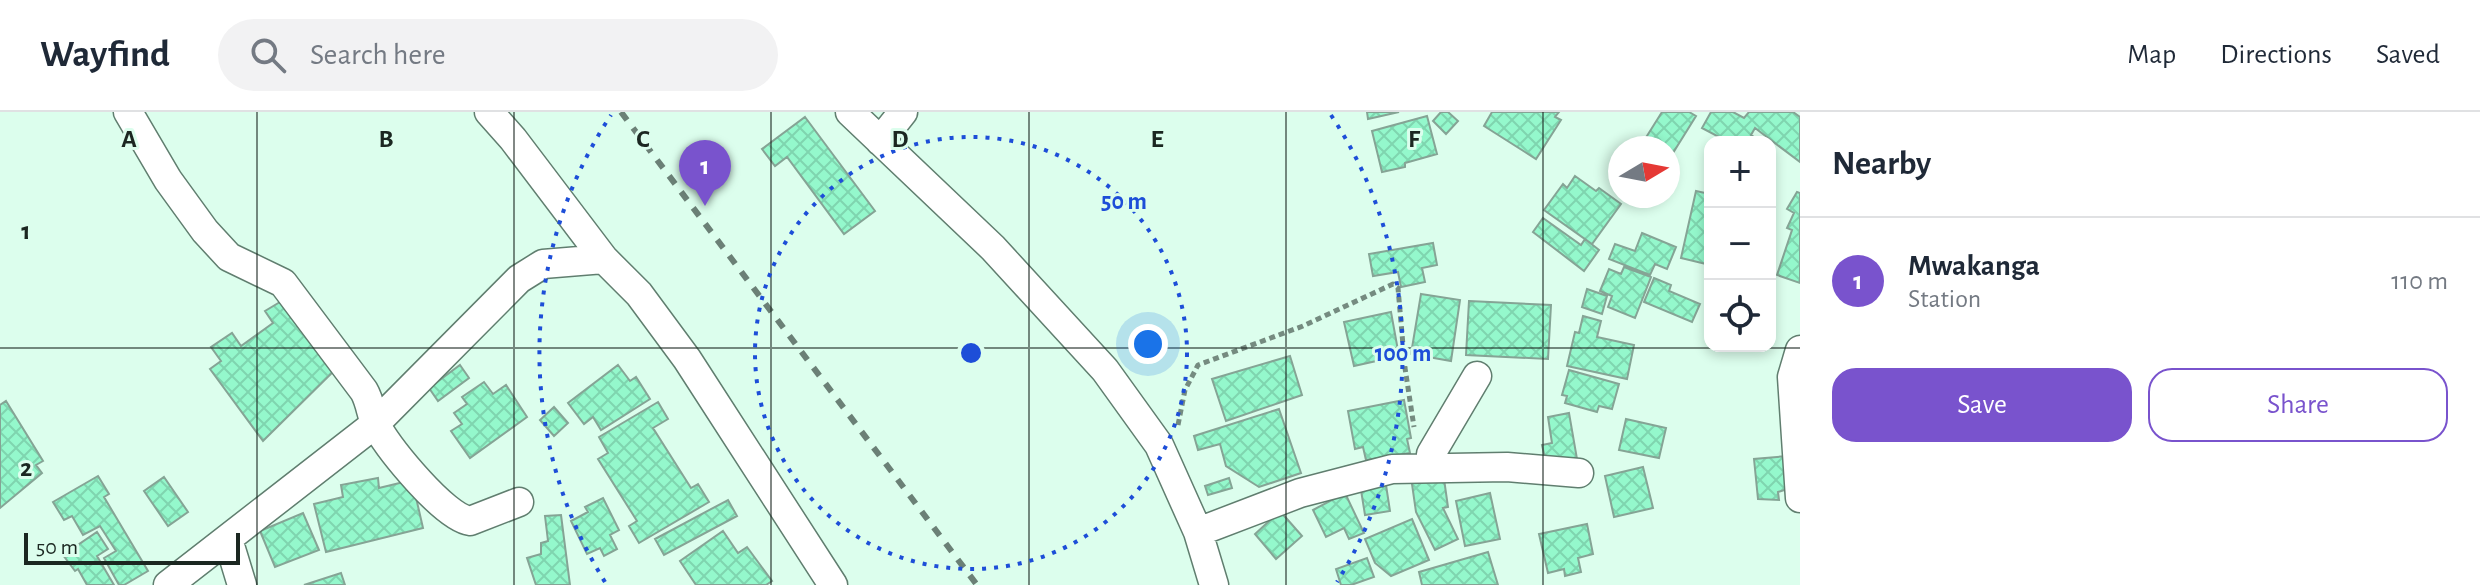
<!DOCTYPE html>
<meta charset="utf-8">
<style>
:root{--surface:#fff;--page:#f2f2f3;--text:#1f2937;--muted:#747a83;--line:#e0e1e3;--accent:#7953cd}
body{margin:0;font-family:"Alegreya Sans",sans-serif;background:var(--page);color:var(--text)}
.controls{position:absolute;right:24px;top:24px;display:grid;overflow:hidden;border-radius:16px;box-shadow:0 4px 12px #0003}
.controls button{width:72px;height:72px;display:grid;place-items:center;padding:0;border:0;border-bottom:2px solid var(--line);background:var(--surface);color:var(--text);font:40px sans-serif}
.compass{position:absolute;left:1608px;top:24px;width:72px;height:72px;border-radius:50%;background:var(--surface);box-shadow:0 4px 12px #0003;rotate:80deg}
.scale{position:absolute;left:24px;bottom:20px;width:216px;box-sizing:border-box;padding-left:8px;border:4px solid #1b2721;border-top:0;font-size:22px;line-height:28px;white-space:nowrap;color:#1b2721;-webkit-text-stroke:6px #dcfeed;paint-order:stroke}
.you{position:absolute;left:1148px;top:232px;width:28px;height:28px;margin:-20px;border:6px solid #fff;border-radius:50%;background:#1a73e8;box-shadow:0 0 0 12px #1a73e833}
.badge{display:grid;place-items:center;width:52px;height:52px;border-radius:50%;background:var(--accent);color:#fff;font-size:26px;font-weight:700}
.pin{position:absolute;translate:-50% -66px;filter:drop-shadow(0 2px 4px #0008)}
.pin::after{content:'';position:absolute;top:42px;width:28px;height:24px;background:inherit;clip-path:polygon(0 0,100% 0,50% 100%)}
.list{margin:0;padding:0;list-style:none}
h2{display:flex;justify-content:space-between;align-items:center;height:104px;margin:0;padding:0 32px;font-size:34px}
h2 small{font-size:26px;font-weight:400;color:var(--muted)}
.list li{display:grid;grid-template-columns:52px 1fr auto;gap:24px;align-items:center;box-sizing:border-box;height:128px;padding:0 32px;border-top:2px solid var(--line)}
.list b{display:block;font-size:30px;white-space:nowrap}
.list p{margin:0;font-size:26px;white-space:nowrap;color:var(--muted)}
.list em{font-size:26px;font-style:normal;color:var(--muted)}
.actions{display:flex;gap:16px;padding:24px 32px}
.actions a{flex:1;padding:18px 0;border:2px solid var(--accent);border-radius:24px;text-align:center;font-size:28px;color:var(--accent)}
.actions .main{background:var(--accent);color:#fff}
.icon{flex:none;width:44px;height:44px;fill:none;stroke:currentColor;stroke-width:2;stroke-linecap:round;stroke-linejoin:round}
.map{position:relative;flex:none;width:1800px;height:473px;overflow:hidden}
header{display:flex;align-items:center;gap:48px;box-sizing:border-box;height:112px;padding:0 40px;background:var(--surface);border-bottom:2px solid var(--line)}
header strong{font-size:38px}
nav{display:flex;gap:44px;margin-inline-start:auto;font-size:28px}
.search{width:560px;height:72px;background:var(--page);display:flex;align-items:center;gap:20px;box-sizing:border-box;padding:0 28px;border-radius:44px;color:var(--muted);font-size:30px}
main{display:flex}
aside{flex:1;background:var(--surface)}
.map>svg:first-child{display:block}
.building{fill:url(#building-cross-hatch);stroke:#85a495;stroke-width:2}
.lines{fill:none;stroke-linecap:round;stroke-linejoin:round}
.minor-casing{stroke:#607e6f;stroke-width:31}
.path{stroke:#758b80;stroke-width:5;stroke-dasharray:6 4;stroke-linecap:butt}
.minor{stroke:#fff;stroke-width:28}
.rail{stroke:#6b8076;stroke-width:6;stroke-dasharray:10 10;stroke-linecap:butt}
.grid{fill:none;stroke:#1b2721;stroke-width:2;stroke-opacity:0.55}
.ring{fill:none;stroke:#1d4ed8;stroke-width:4;stroke-dasharray:4 8}
.grid-label{font-size:26px;text-anchor:middle;font-weight:bold;fill:#1b2721;stroke:#dcfeed;stroke-width:6;stroke-linejoin:round;paint-order:stroke}
.centre{fill:#1d4ed8;stroke:#dcfeed;stroke-width:4}
.ring-label{font-size:24px;text-anchor:middle;font-weight:bold;fill:#1d4ed8;stroke:#dcfeed;stroke-width:6;stroke-linejoin:round;paint-order:stroke}
</style>
<header>
<strong>Wayfind</strong>
<div class="search"><svg class="icon" aria-label="search" viewBox="0 0 24 24"><circle cx="10" cy="10" r="6"/><path d="M15 15l6 6"/></svg>Search here</div>
<nav><a>Map</a><a>Directions</a><a>Saved</a></nav>
</header>
<main>
<div class="map">
<svg width="1800" height="473" viewBox="0 0 1800 473">
<defs>
<pattern id="building-cross-hatch" width="8" height="8" patternUnits="userSpaceOnUse" patternTransform="scale(2)"><rect width="8" height="8" fill="#94f8cc"/><path d="M0 0l8 8M0 8l8-8" fill="none" stroke="#7fd5af"/></pattern>
</defs>
<rect width="100%" height="100%" fill="#dcfeed"/>
<!-- building -->
<path class="building" d="M1367,0H1399L1368,7Z
M1441,0H1448L1458,9L1446,22L1433,9Z
M1492,0H1559L1555,5L1561,8L1536,47L1484,14Z
M1662,0H1689L1696,4L1668,49V36L1640,35Z
M1711,0H1733L1744,6L1749,0H1793L1800,5V50L1755,16L1751,23L1762,30H1721L1723,27L1702,16Z
M1427,4L1437,42L1405,51V55L1382,60L1372,19Z
M805,5L875,99L844,122L787,45L775,54L762,37Z
M1575,64L1596,79L1599,76L1621,92L1592,132L1544,98L1563,72L1567,76Z
M1696,79L1710,82V153L1681,146Z
M1797,80L1800,81V171L1777,163L1792,118L1787,116L1794,101L1787,97Z
M1543,106L1581,133L1585,127L1599,138L1584,159L1533,120Z
M1642,121L1676,135L1667,157L1655,152L1650,163L1609,147L1615,132L1635,139Z
M1433,131L1437,153L1422,156L1425,170L1401,175L1398,160L1373,164L1369,142Z
M1624,155L1651,165L1635,206L1608,195L1612,184L1600,179L1609,157L1621,162Z
M1654,166L1671,173L1669,179L1700,192L1692,210L1644,190Z
M1587,177L1607,184L1602,202L1582,195Z
M1421,182L1460,188L1451,249L1411,242Z
M285,187L339,254L263,329L210,257L221,249L211,235L232,221L241,234L273,211L265,199Z
M1469,189L1551,193L1548,247L1466,243Z
M1391,200L1399,244L1354,254L1344,210Z
M1583,204L1601,209L1597,225L1634,233L1627,267L1567,254L1575,220L1579,221Z
M1290,244L1302,283L1226,309L1212,267Z
M460,253L469,266L438,289L429,276Z
M618,253L630,269L636,265L650,287L601,318L593,305L584,312L568,291Z
M1569,258L1619,272L1612,297L1599,294L1597,300L1565,291L1567,284L1562,283Z
M484,270L493,282L506,273L527,305L470,346L451,319L462,312L454,301L467,292L462,285Z
M1404,288L1411,326L1407,327L1410,341L1366,348L1363,335L1355,337L1348,299Z
M6,289L43,349L36,353L42,361L0,396V293Z
M658,290L668,307L653,316L691,376L698,372L709,390L639,431L629,414L637,409L598,347L608,341L599,325Z
M554,295L568,311L554,324L540,308Z
M1279,297L1301,361L1259,375L1226,354L1220,332L1198,338L1194,324Z
M1569,301L1577,347L1547,355L1542,333L1552,331L1548,305Z
M1626,307L1666,316L1659,346L1619,338Z
M1787,344L1791,376L1778,380L1779,388L1758,387L1754,347Z
M1643,355L1653,396L1614,405L1605,364Z
M1443,360L1448,395L1443,396L1458,427L1435,438L1416,400L1411,365Z
M98,364L109,382L104,385L148,459L124,473H119L104,446L116,439L100,414L83,423L72,404L64,408L53,390Z
M164,365L188,400L168,414L144,379Z
M378,366L379,376L412,368L423,416L326,440L314,392L343,385L341,373Z
M1229,366L1232,376L1208,383L1205,374Z
M1386,373L1390,399L1365,403L1361,378Z
M1345,381L1364,421L1349,427L1344,416L1326,425L1313,398Z
M1490,381L1500,427L1465,434L1456,389Z
M603,386L619,418L610,423L617,437L604,444L600,436L587,442L571,409L588,400L585,395Z
M728,388L737,404L664,443L655,427Z
M1280,399L1302,424L1276,447L1255,422Z
M303,401L319,438L275,455L260,419Z
M561,403L570,473H536L527,446L541,442V431L548,429L545,404Z
M1412,407L1429,448L1391,464L1375,451L1365,427Z
M1587,412L1593,442L1578,446L1581,460L1565,464L1564,457L1548,461L1539,422Z
M723,419L738,441L747,435L772,469L766,473H696L680,449Z
M97,420L108,437L97,444L114,473H87L78,457L75,459L63,443Z
M1488,440L1498,473H1422L1419,460Z
M1367,446L1374,465L1351,473H1341L1336,457Z
M341,461L345,473H304Z"/>
<g class="lines">
<!-- minor casing -->
<g class="minor-casing">
<path id="minor" d="M128,0L168,68L205,119L229,145L283,171L364,279C371,291 371,305 377,315C391,339 444,405 470,409L519,390
M489,0L513,27L604,147
M850,0L993,136L1105,258L1159,333L1198,420L1214,473
M880,29L903,0
M1800,238L1792,265L1800,386
M1433,356L1431,342L1477,264
M1198,420L1300,381L1392,357L1507,355L1579,361
M228,427L242,473
M168,473L375,312L519,167L543,152L604,147L639,182L687,247L833,473"/>
</g>
<!-- path -->
<path class="path" d="M1178,313L1185,278L1198,253L1303,214L1393,172L1398,176L1405,256L1414,315"/>
<!-- minor -->
<use href="#minor" class="minor"/>
<!-- rail -->
<path class="rail" d="M621,0L977,473"/>
</g>
<!-- grid -->
<path class="grid" d="M257,0V473M514,0V473M771,0V473M1029,0V473M1286,0V473M1543,0V473M0,236H1800"/>
<!-- distance rings -->
<g class="ring">
<circle cx="971" cy="241" r="216"/>
<path d="M605 470A432 432 0 0 1 611 3M1331 3A432 432 0 0 1 1337 470"/>
</g>
<g class="grid-label">
<text x="129" y="35">A</text>
<text x="386" y="35">B</text>
<text x="643" y="35">C</text>
<text x="900" y="35">D</text>
<text x="1157" y="35">E</text>
<text x="1414" y="35">F</text>
<text x="26" y="127">1</text>
<text x="26" y="364">2</text>
</g>
<circle cx="971" cy="241" r="12" class="centre"/>
<g class="ring-label">
<text x="1124" y="97">50 m</text>
<text x="1403" y="249">100 m</text>
</g>
</svg>
<div class="controls">
<button>+</button>
<button>−</button>
<button><svg class="icon" aria-label="locate" viewBox="0 0 24 24"><circle cx="12" cy="12" r="6"/><path d="M12 2v4M12 18v4M2 12h4M18 12h4"/></svg></button>
</div>
<svg class="compass" viewBox="-18 -18 36 36"><path d="M0-13l5 13h-10z" fill="#e53935"/><path d="M0 13l5-13h-10z" fill="#747a83"/></svg>
<div class="scale">50 m</div>
<div class="you"></div>
<div class="pin badge" style="left:705px;top:94px">1</div>
</div>
<aside>
<h2>Nearby<small></small></h2>
<ul class="list">
<li><span class="badge">1</span><div><b>Mwakanga</b><p>Station</p></div><em>110 m</em></li>
</ul>
<div class="actions"><a class="main">Save</a><a>Share</a></div>
</aside>
</main>
